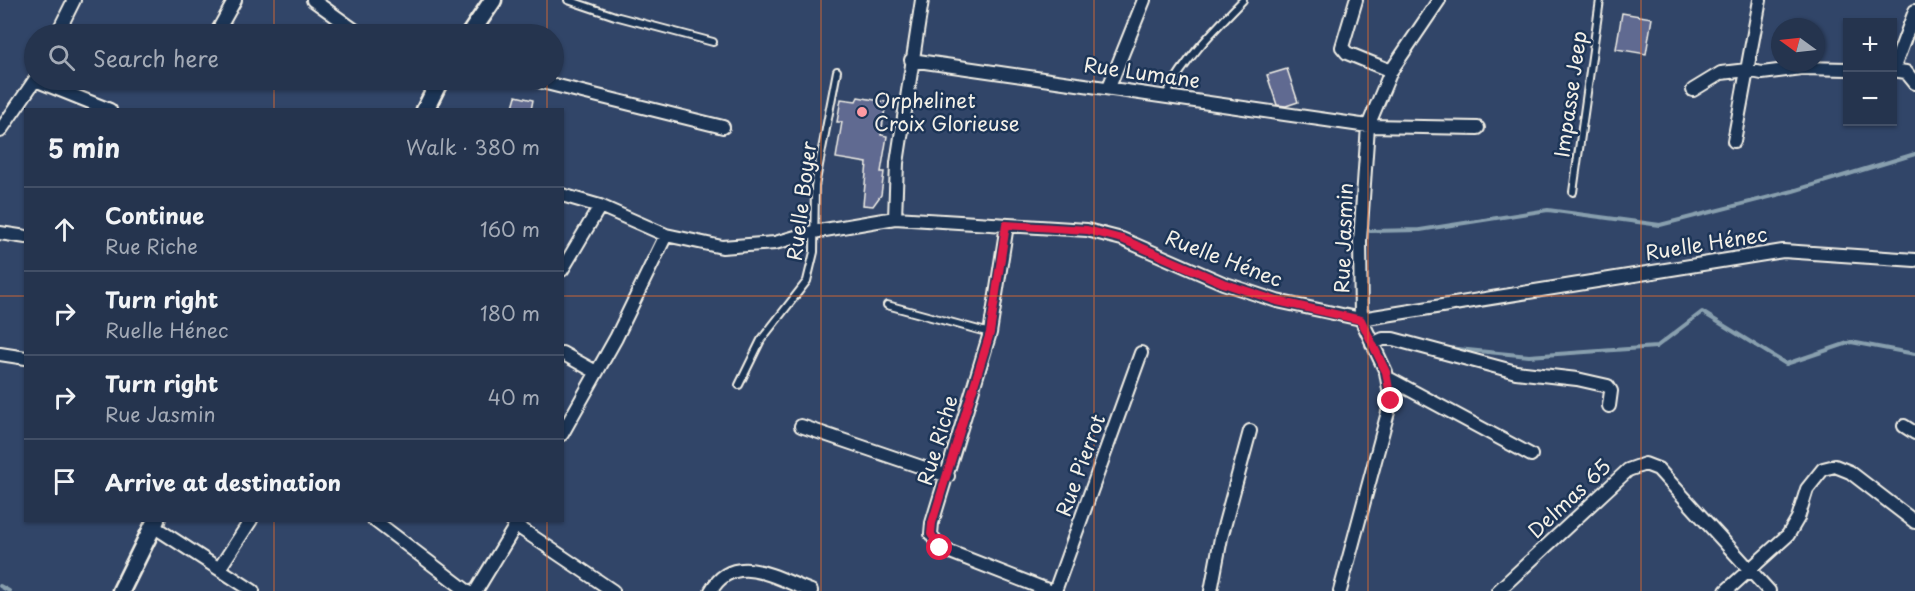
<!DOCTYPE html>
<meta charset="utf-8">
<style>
:root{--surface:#25344e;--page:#2d3c55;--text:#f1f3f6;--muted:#a3aab6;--line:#424f66}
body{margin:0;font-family:"Playpen Sans",sans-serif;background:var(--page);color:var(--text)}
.controls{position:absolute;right:18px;top:18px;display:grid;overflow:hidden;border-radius:0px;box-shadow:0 2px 4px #0004}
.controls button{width:54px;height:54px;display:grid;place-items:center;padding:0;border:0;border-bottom:2px solid var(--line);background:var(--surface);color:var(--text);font:30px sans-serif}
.compass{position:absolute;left:1771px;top:18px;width:54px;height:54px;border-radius:50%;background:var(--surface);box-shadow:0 2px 4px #0004;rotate:285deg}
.stop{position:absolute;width:18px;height:18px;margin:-14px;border:4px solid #e11d48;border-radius:50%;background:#fff}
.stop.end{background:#e11d48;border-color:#fff;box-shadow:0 2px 6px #0008}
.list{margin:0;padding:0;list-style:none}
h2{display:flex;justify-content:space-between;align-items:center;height:78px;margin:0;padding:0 24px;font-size:26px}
h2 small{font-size:20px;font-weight:400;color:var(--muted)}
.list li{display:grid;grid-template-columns:39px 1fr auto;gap:18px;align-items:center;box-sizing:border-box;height:84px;padding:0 24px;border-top:2px solid var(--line)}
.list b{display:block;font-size:22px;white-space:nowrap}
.list p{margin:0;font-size:20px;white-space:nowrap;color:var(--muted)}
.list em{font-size:20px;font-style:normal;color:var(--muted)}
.icon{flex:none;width:33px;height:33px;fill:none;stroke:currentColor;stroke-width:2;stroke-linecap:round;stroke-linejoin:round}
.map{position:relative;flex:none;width:1915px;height:591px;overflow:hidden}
.search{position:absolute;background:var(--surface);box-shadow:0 2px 4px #0004;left:24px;top:24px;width:540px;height:66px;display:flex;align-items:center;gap:15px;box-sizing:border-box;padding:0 21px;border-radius:33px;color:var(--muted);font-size:22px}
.panel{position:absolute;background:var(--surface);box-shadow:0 2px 4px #0004;left:24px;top:108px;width:540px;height:414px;border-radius:0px}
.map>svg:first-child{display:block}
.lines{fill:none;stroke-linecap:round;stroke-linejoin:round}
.stream{stroke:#889fae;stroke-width:4}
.building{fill:#606a91;stroke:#f4f1e8;stroke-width:1.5}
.lane-casing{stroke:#f4f1e8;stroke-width:10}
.street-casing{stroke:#f4f1e8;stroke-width:16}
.secondary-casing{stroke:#f4f1e8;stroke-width:21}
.lane{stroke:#1d3557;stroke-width:6}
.street{stroke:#1d3557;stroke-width:12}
.secondary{stroke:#1d3557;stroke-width:16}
.route{stroke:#e11d48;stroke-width:8}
.grid{fill:none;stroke:#ea702d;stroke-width:1.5;stroke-opacity:0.55}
.poi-dot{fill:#ff9aa2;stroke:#1d3557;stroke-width:2}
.labels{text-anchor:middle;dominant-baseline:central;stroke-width:5;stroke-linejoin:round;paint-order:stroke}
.street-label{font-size:20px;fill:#f4f1e8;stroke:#1d3557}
.poi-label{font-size:20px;fill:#f4f1e8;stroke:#1d3557;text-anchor:start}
</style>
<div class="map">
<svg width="1915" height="591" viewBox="0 0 1915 591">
<rect width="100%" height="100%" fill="#314568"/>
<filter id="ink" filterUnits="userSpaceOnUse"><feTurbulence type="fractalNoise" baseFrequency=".0167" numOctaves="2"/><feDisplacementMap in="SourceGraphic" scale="12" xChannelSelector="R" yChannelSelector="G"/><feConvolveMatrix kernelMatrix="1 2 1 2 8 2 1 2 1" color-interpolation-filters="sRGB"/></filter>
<g filter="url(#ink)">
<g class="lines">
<!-- stream -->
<path class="stream" d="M1370,231L1420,230L1548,210L1660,225L1793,191L1915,154
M1447,348L1529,356L1656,347L1702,312L1786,364L1851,342L1915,354
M0,586L9,591"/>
</g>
<!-- building -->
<path class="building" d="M1622,13L1652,18L1646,54L1616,49Z
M1287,69L1298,102L1286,106L1277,105L1267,75Z
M516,96L533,100L531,110H512Z
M858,97L886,102L881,135L887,136L881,172H884L881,195L873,206L863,205L867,163L836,158L842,122H837L841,99L856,101Z"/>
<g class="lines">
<!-- lane casing -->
<g class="lane-casing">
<path id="lane" d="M568,0L615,16L713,42
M1166,95C1186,58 1214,30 1243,0
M1573,192L1600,0
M887,305L990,333
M739,385L761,340L807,281L814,252L815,186L837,71"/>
</g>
<!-- street casing -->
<g class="street-casing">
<path id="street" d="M313,0L360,34
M1356,0L1342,47L1347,53L1391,71
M57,34L74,0
M216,34L235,0
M911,60L1368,126L1478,128
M1892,70L1906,72L1915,83
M1893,70L1915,11
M35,80L110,110
M421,80L434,89
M534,80L723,127
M1109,87L1144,0
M1693,90L1721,73L1747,70L1762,73L1802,68L1848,69
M0,131L35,80
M1734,141L1760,0
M562,195L600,206L666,235L722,247L775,243L813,232L895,218L1087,230L1122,239L1223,283L1277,301L1361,319L1783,251L1915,260
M895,218L897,163L922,0
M1007,225L990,333L932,523L931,534L940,548L1050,591
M0,233L26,237
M562,270L600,206
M1372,344L1383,339H1393L1516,372L1577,379L1608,386L1611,391L1609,406
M562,353L596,372
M0,354L26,358
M1388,378L1531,455
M801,426L948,476
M1904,426L1915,433
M562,434L616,338L666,235
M374,520L467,591
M153,526L253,591
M517,526L613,591
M219,569L251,520
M476,591L519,520
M711,591C734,550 778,579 811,591
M1055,591L1141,353
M1211,591L1221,538L1250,431
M1340,591L1391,401L1386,372L1361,319L1360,241L1368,126L1391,71L1439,0
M1498,591L1628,470L1645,464L1658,469L1769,591
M1726,591L1788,535L1798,518L1807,489L1823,469L1835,466L1850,472L1915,522"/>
</g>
<!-- secondary casing -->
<g class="secondary-casing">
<path id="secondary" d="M470,34L493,0
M425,110L440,80
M121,591L156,520"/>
</g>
<!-- lane -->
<use href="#lane" class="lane"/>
<!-- street -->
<use href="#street" class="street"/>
<!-- secondary -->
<use href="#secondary" class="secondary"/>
</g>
</g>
<g class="lines" filter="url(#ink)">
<!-- route -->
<path class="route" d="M940,548L931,534L932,523L990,333L1006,225L1087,230L1122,239L1223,283L1277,301L1361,320L1386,372L1391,401"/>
</g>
<!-- grid -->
<path class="grid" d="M274,0V34M547,0V34M821,0V591M1094,0V591M1368,0V591M1641,0V591M274,80V110M547,80V110M0,296H26M562,296H1915M274,520V591M547,520V591"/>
<!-- markers -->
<circle class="poi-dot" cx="862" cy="112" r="6"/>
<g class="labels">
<!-- street labels -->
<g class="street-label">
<text transform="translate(1142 72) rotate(8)">Rue Lumane</text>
<text transform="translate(1570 94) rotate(-82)">Impasse Jeep</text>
<text transform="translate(801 201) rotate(-83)">Ruelle Boyer</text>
<text transform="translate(1343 238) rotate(-88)">Rue Jasmin</text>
<text transform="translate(1706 243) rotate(-9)">Ruelle Hénec</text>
<text transform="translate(1224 258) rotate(21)">Ruelle Hénec</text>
<text transform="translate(937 440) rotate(-73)">Rue Riche</text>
<text transform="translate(1080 465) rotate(-70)">Rue Pierrot</text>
<text transform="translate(1569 498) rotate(-43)">Delmas 65</text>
</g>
<!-- poi labels -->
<g class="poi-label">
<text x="874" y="100">Orphelinet<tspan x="874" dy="23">Croix Glorieuse</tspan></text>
</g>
</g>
</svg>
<div class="controls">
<button>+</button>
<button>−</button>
</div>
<svg class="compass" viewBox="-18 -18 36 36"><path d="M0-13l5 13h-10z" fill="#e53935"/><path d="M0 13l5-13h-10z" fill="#a3aab6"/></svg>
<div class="stop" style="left:940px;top:548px"></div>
<div class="stop end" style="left:1391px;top:401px"></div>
<div class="search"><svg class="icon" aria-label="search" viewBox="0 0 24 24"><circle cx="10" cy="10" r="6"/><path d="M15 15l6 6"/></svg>Search here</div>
<section class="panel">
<h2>5 min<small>Walk · 380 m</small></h2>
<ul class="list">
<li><svg class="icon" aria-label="ahead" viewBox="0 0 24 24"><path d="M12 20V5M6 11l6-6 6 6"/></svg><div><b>Continue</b><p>Rue Riche</p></div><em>160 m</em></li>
<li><svg class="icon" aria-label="right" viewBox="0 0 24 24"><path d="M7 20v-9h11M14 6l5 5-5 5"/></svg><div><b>Turn right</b><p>Ruelle Hénec</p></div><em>180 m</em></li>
<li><svg class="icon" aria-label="right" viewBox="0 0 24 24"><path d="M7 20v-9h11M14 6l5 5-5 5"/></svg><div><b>Turn right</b><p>Rue Jasmin</p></div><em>40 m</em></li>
<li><svg class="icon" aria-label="arrive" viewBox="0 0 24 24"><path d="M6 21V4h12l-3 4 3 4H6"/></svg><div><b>Arrive at destination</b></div></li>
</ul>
</section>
</div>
